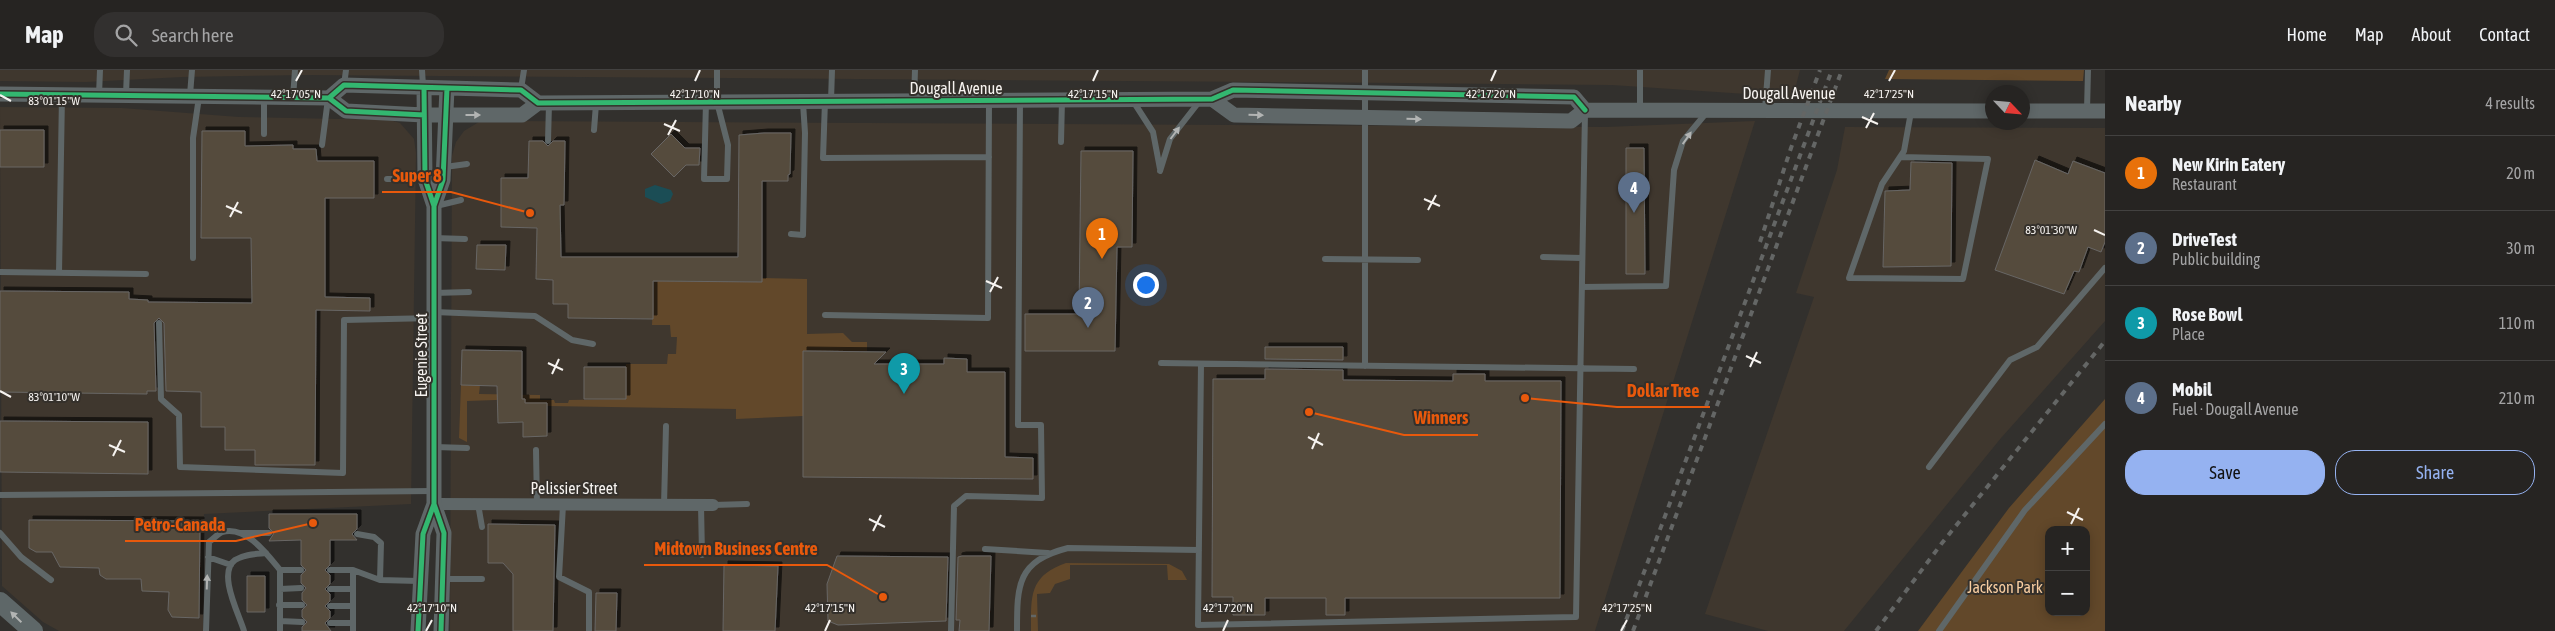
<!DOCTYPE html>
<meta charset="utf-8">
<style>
:root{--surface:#262422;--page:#32302f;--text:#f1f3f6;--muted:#a4a4a5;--line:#424140;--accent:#95b2f1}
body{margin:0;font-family:"Asap Condensed",sans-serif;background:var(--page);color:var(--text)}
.controls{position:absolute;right:15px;bottom:15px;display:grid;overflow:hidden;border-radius:10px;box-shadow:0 2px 12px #0003}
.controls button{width:45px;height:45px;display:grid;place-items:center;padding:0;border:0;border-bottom:1px solid var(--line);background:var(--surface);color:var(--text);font:25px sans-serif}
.compass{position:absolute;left:1985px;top:15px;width:45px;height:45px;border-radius:50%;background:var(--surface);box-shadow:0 2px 12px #0003;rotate:116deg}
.you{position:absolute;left:1145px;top:214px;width:18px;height:18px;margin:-12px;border:4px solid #fff;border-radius:50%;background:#1a73e8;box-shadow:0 0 0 8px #1a73e833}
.badge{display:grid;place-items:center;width:32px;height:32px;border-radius:50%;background:var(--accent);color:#fff;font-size:16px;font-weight:700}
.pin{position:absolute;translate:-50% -41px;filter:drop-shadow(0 1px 2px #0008)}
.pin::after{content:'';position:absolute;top:26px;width:18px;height:15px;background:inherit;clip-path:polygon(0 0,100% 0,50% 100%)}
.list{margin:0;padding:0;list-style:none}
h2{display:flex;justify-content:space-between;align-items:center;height:65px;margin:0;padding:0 20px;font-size:21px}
h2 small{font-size:16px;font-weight:400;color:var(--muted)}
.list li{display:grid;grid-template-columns:32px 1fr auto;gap:15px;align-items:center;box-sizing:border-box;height:75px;padding:0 20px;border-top:1px solid var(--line)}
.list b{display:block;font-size:19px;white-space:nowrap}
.list p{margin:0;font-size:16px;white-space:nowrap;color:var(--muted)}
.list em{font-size:16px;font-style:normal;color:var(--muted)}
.actions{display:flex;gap:10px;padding:15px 20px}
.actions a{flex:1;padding:11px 0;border:1px solid var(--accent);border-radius:20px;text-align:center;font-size:18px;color:var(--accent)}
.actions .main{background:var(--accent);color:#111}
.icon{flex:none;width:28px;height:28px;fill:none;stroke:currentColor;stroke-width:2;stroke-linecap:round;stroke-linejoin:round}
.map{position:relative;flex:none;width:2105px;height:561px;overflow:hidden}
header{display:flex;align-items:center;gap:30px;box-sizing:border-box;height:70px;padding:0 25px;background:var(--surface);border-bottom:1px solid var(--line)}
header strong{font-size:24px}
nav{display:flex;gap:28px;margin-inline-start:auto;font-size:18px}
.search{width:350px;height:45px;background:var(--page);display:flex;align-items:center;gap:12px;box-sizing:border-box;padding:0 18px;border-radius:20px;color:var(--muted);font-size:19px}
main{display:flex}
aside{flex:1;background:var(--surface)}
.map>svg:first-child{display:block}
.built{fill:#3f372e}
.green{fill:#62482a;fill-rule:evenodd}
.water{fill:#1b4d55}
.building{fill:#544c3d;stroke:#686665;filter:url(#shadow)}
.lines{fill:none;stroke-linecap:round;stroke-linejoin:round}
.path{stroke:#626665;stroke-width:2.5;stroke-dasharray:5 2.5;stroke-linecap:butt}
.service{stroke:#5f6768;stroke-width:6}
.minor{stroke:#5f6768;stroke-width:12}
.tertiary{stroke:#5f6768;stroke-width:15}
.primary{stroke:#5e6768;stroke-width:20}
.rail{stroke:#646665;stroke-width:4;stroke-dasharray:6 6;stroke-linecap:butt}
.cycleway-casing{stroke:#34302b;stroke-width:8}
.cycleway{stroke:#33b770;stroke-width:5}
.oneway{fill:#b2b4b3}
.ticks{fill:none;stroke:#f6f3f0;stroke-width:2}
.labels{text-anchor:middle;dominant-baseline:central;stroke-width:4;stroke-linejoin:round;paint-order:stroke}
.street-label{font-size:16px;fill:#f6f3f0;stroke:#34302b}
.park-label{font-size:16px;fill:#f8cda0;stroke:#34302b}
.ticks-label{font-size:12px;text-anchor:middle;fill:#f6f3f0;stroke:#34302b;stroke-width:4;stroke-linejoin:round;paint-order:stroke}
.leader{fill:none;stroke:#e8590c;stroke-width:2}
.callout-dot{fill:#e8590c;stroke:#34302b;stroke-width:2}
.callout-label{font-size:18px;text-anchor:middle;font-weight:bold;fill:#e8590c;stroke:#34302b;stroke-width:4;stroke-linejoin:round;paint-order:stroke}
</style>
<header>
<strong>Map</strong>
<div class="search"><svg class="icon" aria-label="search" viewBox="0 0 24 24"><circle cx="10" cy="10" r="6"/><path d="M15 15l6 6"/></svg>Search here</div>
<nav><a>Home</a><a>Map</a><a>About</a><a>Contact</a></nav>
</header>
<main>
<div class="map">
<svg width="2105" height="561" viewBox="0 0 2105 561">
<defs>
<filter id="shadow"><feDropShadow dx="4" dy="-4" stdDeviation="0" flood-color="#0009"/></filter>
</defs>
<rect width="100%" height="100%" fill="#32302d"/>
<!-- built -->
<path class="built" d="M0,0H1800L1793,27L1612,15L1404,13L307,5L182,7L86,12L0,11Z
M0,37L122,38L239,47L390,50L400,53L414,69L416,83L411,434L204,444L203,561H59L43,552L2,516Z
M495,51L1606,57L1755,51L1595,561H450L452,86L456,72L464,61L479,52Z
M1845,57L2105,58V251L2001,368L1844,561H1768L1705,544L1814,227L1796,223L1837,100Z"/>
<!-- green -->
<path class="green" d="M1889,0H2084L2083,11L1885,9Z
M762,208L807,209V264L843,263L852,272H867V281H803V346L736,349V339L547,336L546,333H525V329L467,331V372L459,368L461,315H480L479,324L540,325V330H554L555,333H568L569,330L626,329V294H667L668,284H676L677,267H671L670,255H652L654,211L761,212Z
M2105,329V561H1918L2009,438ZM2049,460H2086V542H2049Z
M1066,493L1169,494L1182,501L1187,510H1168L1167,495H1070V509L1055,514L1050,523L1037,524L1038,561H1031C1031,526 1029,506 1066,493Z"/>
<!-- water -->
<path class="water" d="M655,115L671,120L673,124L670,131L661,134L645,127V119Z"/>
<!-- building -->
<path class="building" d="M0,60H44V97H0Z
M202,61H245V76L293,75V79H316L317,91H374V128H325V227L370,228V241L316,240L315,395H255V380H225V357H201V322L166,321L164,253L159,248L154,253L156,321H147V324L0,322V221L129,222V229L148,230V232L252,233L251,168H201Z
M764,63H791L790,104L788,105V111H762V212L653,211V249L568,248V234H553V210L536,209L537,158L501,157V108H528L529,71H543L548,76L553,71H565L564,135H560L561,187H738L739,65Z
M671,64L685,78H700L699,95H686L674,107L651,84Z
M1626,78H1644L1645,204H1626Z
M1081,81H1133L1132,177H1117L1115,281H1025V244H1079Z
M2035,90L2068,104L2073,91L2105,103V172L2101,182L2088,177L2079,202L2074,201L2064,224L1995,200Z
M1911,92L1952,93L1951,196L1883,197L1885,121L1910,120Z
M477,175H506L505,200L476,199Z
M1265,277H1343V290L1265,289Z
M462,280L522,281V329H525V333H547V366L523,367V352L498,353L497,316L461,315Z
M803,281L886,282L874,294H944V288L967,289V302H1005V387L1033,388V409L803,407Z
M584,297H626V329H584Z
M1265,299L1343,300V310L1453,311V304H1485V311H1561L1560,528H1345V545H1326V528H1265V545H1233V527H1212L1213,309H1265Z
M0,351L148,352V404L0,402Z
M269,444H357V459L352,464L357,470H330V495L325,500L330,505V514L325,519L330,524V531L325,536L330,541V548L325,553L331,561H302V557L307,552L302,547V540L307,535L302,530V523L306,518L301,513V505L306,500L301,495V470L269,471L274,463L269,458Z
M29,450L200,451L199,548L172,547L168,540L169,522L142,521L141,509H106L100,505L99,498L60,497L52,482H36L29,478Z
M488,454L555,455L553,561H513V504L503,493H488Z
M837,486L948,487L946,551L838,555L828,551L827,514Z
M962,486H991L989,561H959L960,550H956L958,487Z
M724,495L778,496L775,561H723Z
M247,506H265V542H247Z
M596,523H617L616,561H595Z"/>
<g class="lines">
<!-- path -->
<path class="path" d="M1031,546H1038"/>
<!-- service -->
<path class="service" d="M422,0L423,16
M1640,0V39
M344,15L346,0
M521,19L524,0
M126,24L127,0
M99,25L100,0
M190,25L192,0
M293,28L295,0
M914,30L915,0
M825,31L823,88L989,87
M831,31L832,0
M1133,31L1153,62L1160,99
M706,32L704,109H727L728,75L717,32V0
M1765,40L1768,0
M2087,40L2088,0
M594,60L596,34
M264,64V27
M548,71L549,34
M1061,72L1062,30
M322,75L328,29
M1900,87L1988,89L1963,209L1849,208L1882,114L1904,81L1911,42
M445,97L467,94
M1160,101L1170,69L1199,32
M387,109H424
M436,136L461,130
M791,164L803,165L805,63L803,33
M434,168L465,169
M1543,187L1582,188
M193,188V68L199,27
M1325,189L1418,190
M0,202L146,204
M59,203L62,25
M1582,217L1666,216L1674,100L1683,71L1707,42
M434,223L469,222
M434,242L535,246L572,270L593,274
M825,245L988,248L989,30
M159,253L161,329L179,345L180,397L343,403L344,250L434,248
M1161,293L1634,299
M1201,294L1198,555L1576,547L1585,42
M1365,296V0
M435,377L467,378
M536,380L537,435
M1929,397L2010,290L2037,277L2105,198
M0,425L433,421
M478,434L482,457
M563,435L559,507L589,522V561
M664,435L666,356
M701,435L702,485
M713,435L747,434
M0,463L21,487L51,510
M241,463H269
M357,464L374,467L381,473L380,510
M985,479L1048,483
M208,487L231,495
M280,500H301
M330,500H353V561
M353,500L380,510L419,511
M443,509H482
M280,519L301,518
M330,519H353
M279,535H302
M330,536H353
M280,551L302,552
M330,553H353
M206,561L209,472C213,469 218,464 222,462C246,455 267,484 280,500V561
M244,561C239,544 217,503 235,490C244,484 256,484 266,483
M951,561L954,436L966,426L1042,428L1041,355H1018L1020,30
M1017,561C1017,515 1017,491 1068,478L1199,480
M1939,561L2025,440L2105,354"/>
<!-- minor -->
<path class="minor" d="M434,434L713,435"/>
<!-- tertiary -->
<path class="tertiary" d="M424,18L425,109L434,136
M0,24L329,28L346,41L424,45H522L538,33
M329,28L344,15L521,20L538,33L1212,29L1233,20L1574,27L1585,40
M1212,29L1234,45L1571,51L1585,40L1992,41
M2022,41H2105
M418,561L423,464L434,434
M441,561L444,463L434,434V136L443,110L447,18"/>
<!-- primary -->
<path class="primary" d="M0,532L33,561"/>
<!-- rail -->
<path class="rail" d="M1760,172L1791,78L1820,0
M1622,561L1832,0
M1633,561L1842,0
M1876,561L1942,473L2105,271"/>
<!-- cycleway casing -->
<g class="cycleway-casing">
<path id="cycleway" d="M424,18L425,109L434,136
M0,24L329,28L346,41L424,45
M329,28L344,15L521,20L538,33L1212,29L1233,20L1574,27L1585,40
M418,561L423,464L434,434
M441,561L444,463L434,434V136L443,110L447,18"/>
</g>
<!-- cycleway -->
<use href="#cycleway" class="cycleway"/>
</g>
<!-- one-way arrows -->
<defs><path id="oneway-solid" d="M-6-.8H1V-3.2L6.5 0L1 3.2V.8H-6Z" transform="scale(1.25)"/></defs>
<g class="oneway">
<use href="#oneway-solid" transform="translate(473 45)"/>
<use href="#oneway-solid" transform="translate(1256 45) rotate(2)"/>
<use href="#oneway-solid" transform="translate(1414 49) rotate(1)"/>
<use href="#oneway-solid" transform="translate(1175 63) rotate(-53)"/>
<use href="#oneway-solid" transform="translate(1687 68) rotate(-55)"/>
<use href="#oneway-solid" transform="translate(207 512) rotate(-88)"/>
<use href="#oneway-solid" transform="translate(16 547) rotate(-136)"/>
</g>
<!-- ticks -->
<path class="ticks" d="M296,11L302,0M695,11L700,0M1093,11L1098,0M1491,11L1496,0M1889,11L1895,0M0,25L11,31M1862,47L1878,54M664,54L680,61M1866,58L1874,43M668,65L676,50M1424,129L1440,136M226,136L242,143M1428,140L1436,125M230,147L238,132M2094,160L2105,165M986,211L1002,218M990,222L998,207M1746,286L1761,293M548,293L563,300M1750,297L1757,282M552,304L559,289M0,321L11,327M1308,367L1323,375M109,375L125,382M1312,379L1319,363M113,386L121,370M2067,442L2083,450M869,449L885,457M2071,454L2079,438M873,461L881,445M426,561L432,550M825,561L830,550M1223,561L1228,550M1621,561L1627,550"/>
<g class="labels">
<!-- street labels -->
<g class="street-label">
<text x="956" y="18">Dougall Avenue</text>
<text x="1789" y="23">Dougall Avenue</text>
<text transform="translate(421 285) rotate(-90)">Eugenie Street</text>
<text x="574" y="418">Pelissier Street</text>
</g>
<!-- park labels -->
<g class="park-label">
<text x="2005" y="517">Jackson Park</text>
</g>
</g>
<g class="ticks-label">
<text x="296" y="28">42°17'05"N</text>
<text x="695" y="28">42°17'10"N</text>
<text x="1093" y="28">42°17'15"N</text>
<text x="1491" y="28">42°17'20"N</text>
<text x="1889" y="28">42°17'25"N</text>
<text x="54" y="35">83°01'15"W</text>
<text x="2051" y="164">83°01'30"W</text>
<text x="54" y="331">83°01'10"W</text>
<text x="432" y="542">42°17'10"N</text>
<text x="830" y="542">42°17'15"N</text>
<text x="1228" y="542">42°17'20"N</text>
<text x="1627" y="542">42°17'25"N</text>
</g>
<!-- callouts -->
<path class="leader" d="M530 143L451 122H382M1525 328L1617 337H1710M1309 342L1404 365H1478M313 453L236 471H125M883 527L827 495H644"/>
<g class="callout-dot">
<circle cx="530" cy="143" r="5"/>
<circle cx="1525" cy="328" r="5"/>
<circle cx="1309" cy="342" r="5"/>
<circle cx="313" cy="453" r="5"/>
<circle cx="883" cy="527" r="5"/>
</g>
<g class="callout-label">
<text x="417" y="112">Super 8</text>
<text x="1663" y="327">Dollar Tree</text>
<text x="1441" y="354">Winners</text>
<text x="180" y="461">Petro-Canada</text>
<text x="736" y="485">Midtown Business Centre</text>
</g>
</svg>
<div class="controls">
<button>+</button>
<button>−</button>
</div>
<svg class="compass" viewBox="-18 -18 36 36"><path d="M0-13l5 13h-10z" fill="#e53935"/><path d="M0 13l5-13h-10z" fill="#a4a4a5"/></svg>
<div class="you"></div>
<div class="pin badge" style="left:1102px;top:189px;background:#e8710a">1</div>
<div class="pin badge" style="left:1088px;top:258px;background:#5c6f8a">2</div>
<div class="pin badge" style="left:904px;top:324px;background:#0f9aa8">3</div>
<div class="pin badge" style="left:1634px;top:143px;background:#5c6f8a">4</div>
</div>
<aside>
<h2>Nearby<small>4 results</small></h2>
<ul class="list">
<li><span class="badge" style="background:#e8710a">1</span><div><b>New Kirin Eatery</b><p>Restaurant</p></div><em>20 m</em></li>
<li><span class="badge" style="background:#5c6f8a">2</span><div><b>DriveTest</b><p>Public building</p></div><em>30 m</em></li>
<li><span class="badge" style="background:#0f9aa8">3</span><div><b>Rose Bowl</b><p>Place</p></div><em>110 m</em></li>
<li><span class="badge" style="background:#5c6f8a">4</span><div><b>Mobil</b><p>Fuel · Dougall Avenue</p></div><em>210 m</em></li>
</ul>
<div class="actions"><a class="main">Save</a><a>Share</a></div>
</aside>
</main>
